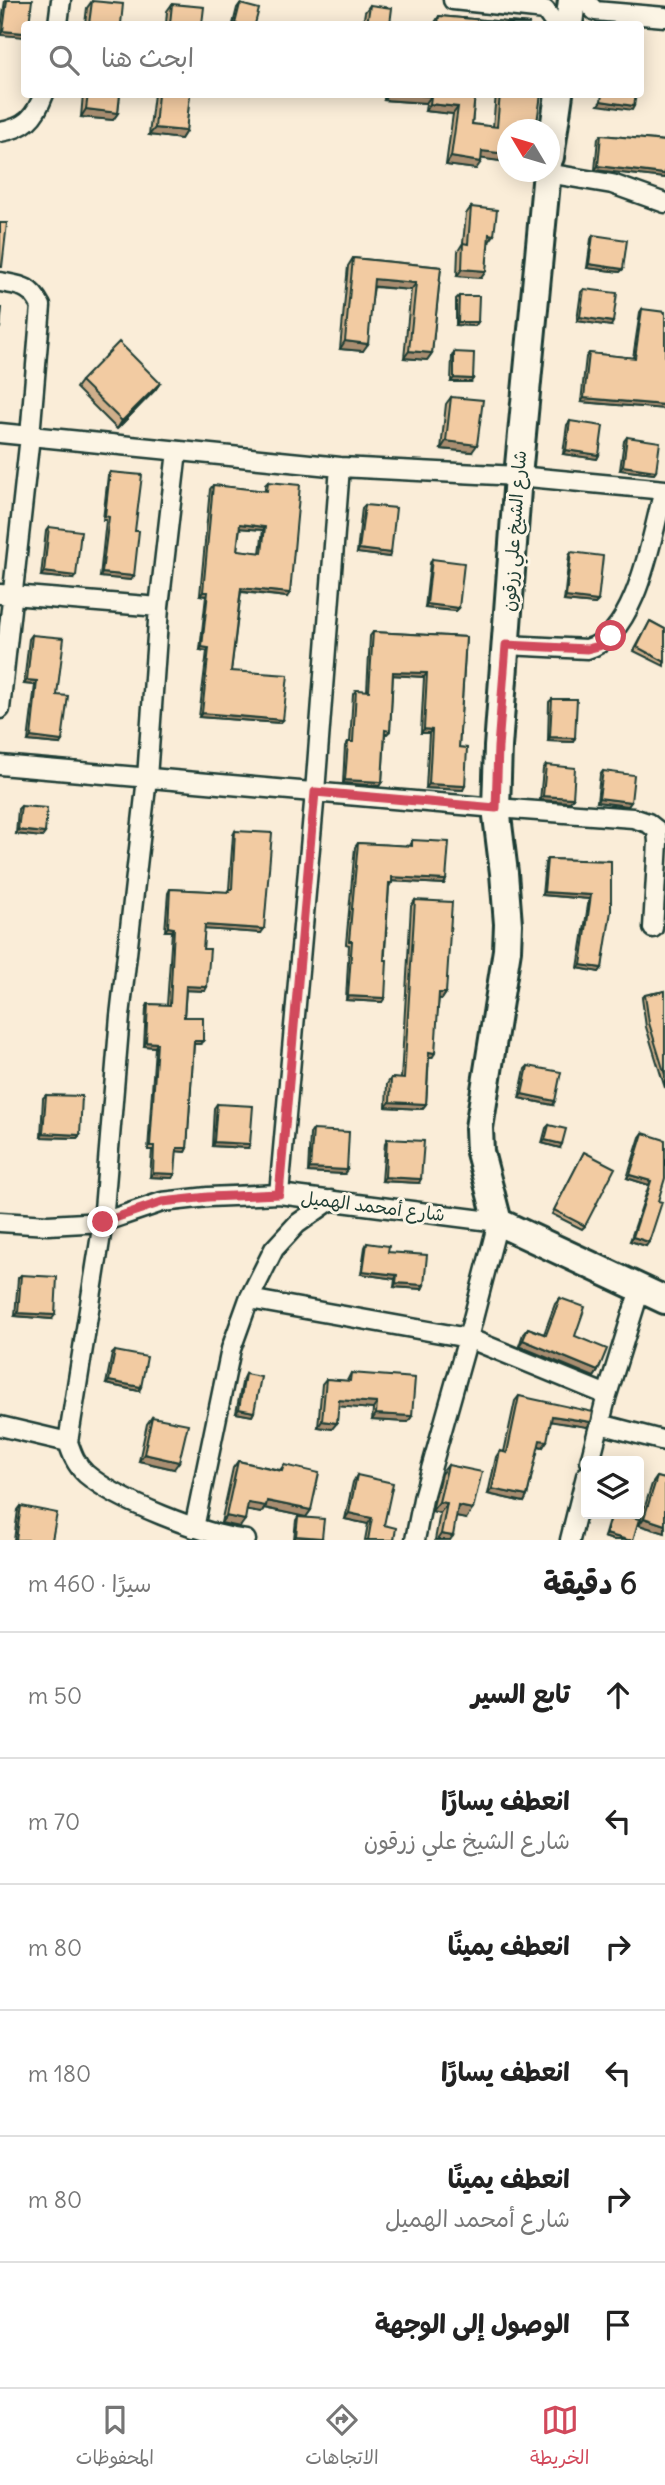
<!DOCTYPE html>
<html lang="ar">
<meta charset="utf-8">
<style>
:root{--surface:#fff;--page:#f2f2f2;--text:#222;--muted:#767676;--line:#e0e0e0;--accent:#d1495b}
body{margin:0;font-family:Delius,"Playpen Sans Arabic",sans-serif;background:var(--page);color:var(--text);direction:rtl}
.controls{position:absolute;right:21px;bottom:21px;display:grid;overflow:hidden;border-radius:7px;box-shadow:0 4px 18px #0003}
.controls button{width:63px;height:63px;display:grid;place-items:center;padding:0;border:0;border-bottom:2px solid var(--line);background:var(--surface);color:var(--text);font:35px sans-serif}
.compass{position:absolute;left:497px;top:119px;width:63px;height:63px;border-radius:50%;background:var(--surface);box-shadow:0 4px 18px #0003;rotate:308deg}
.stop{position:absolute;width:21px;height:21px;margin:-16px;border:5px solid #d1495b;border-radius:50%;background:#fff}
.stop.end{background:#d1495b;border-color:#fff;box-shadow:0 2px 7px #0008}
.list{margin:0;padding:0;list-style:none}
h2{display:flex;justify-content:space-between;align-items:center;height:91px;margin:0;padding:0 28px;font-size:30px}
h2 small{font-size:23px;font-weight:400;color:var(--muted)}
.list li{display:grid;grid-template-columns:46px 1fr auto;gap:21px;align-items:center;box-sizing:border-box;height:126px;padding:0 28px;border-top:2px solid var(--line)}
.list b{display:block;font-size:26px;white-space:nowrap}
.list p{margin:0;font-size:23px;white-space:nowrap;color:var(--muted)}
.list em{font-size:23px;font-style:normal;color:var(--muted)}
.icon{flex:none;width:38px;height:38px;fill:none;stroke:currentColor;stroke-width:2;stroke-linecap:round;stroke-linejoin:round}
.map{position:relative;flex:none;width:665px;height:1540px;overflow:hidden;direction:ltr}
.search{position:absolute;background:var(--surface);box-shadow:0 4px 18px #0003;left:21px;right:21px;top:21px;height:77px;display:flex;align-items:center;gap:18px;box-sizing:border-box;padding:0 24px;border-radius:7px;color:var(--muted);font-size:26px}
.sheet{height:847px;background:var(--surface)}
nav{display:flex;justify-content:space-around;align-items:center;box-sizing:border-box;height:98px;border-top:2px solid var(--line);background:var(--surface);font-size:19px;color:var(--muted)}
nav a{display:grid;justify-items:center;gap:4px}
nav .on{color:var(--accent)}
.map>svg:first-child{display:block}
.lines{fill:none;stroke-linecap:round;stroke-linejoin:round}
.minor-casing{stroke:#1f3d34;stroke-width:23}
.secondary-casing{stroke:#1f3d34;stroke-width:32}
.minor{stroke:#fcf5e5;stroke-width:18}
.secondary{stroke:#fcf5e5;stroke-width:26}
.wall{fill:#d0af8b;stroke:#1f3d34;stroke-width:2;fill-rule:evenodd}
.shaded-wall{fill:#a98e71;stroke:#1f3d34;stroke-width:2}
.building{fill:#f2cba2;stroke:#1f3d34;stroke-width:2;fill-rule:evenodd}
.route{stroke:#d1495b;stroke-width:9}
.labels{text-anchor:middle;dominant-baseline:central;stroke-width:6;stroke-linejoin:round;paint-order:stroke}
.street-label{font-size:18px;fill:#1f3d34;stroke:#fcf5e5}
</style>
<div class="map">
<svg width="665" height="1540" viewBox="0 0 665 1540">
<rect width="100%" height="100%" fill="#faedd8"/>
<filter id="ink" filterUnits="userSpaceOnUse"><feTurbulence type="fractalNoise" baseFrequency=".0143" numOctaves="2"/><feDisplacementMap in="SourceGraphic" scale="14" xChannelSelector="R" yChannelSelector="G"/><feConvolveMatrix kernelMatrix="1 2 1 2 8 2 1 2 1" color-interpolation-filters="sRGB"/></filter>
<g filter="url(#ink)">
<g class="lines">
<!-- minor casing -->
<g class="minor-casing">
<path id="minor" d="M453,0L545,10L555,24
M585,0L595,11L665,17
M58,24L61,0
M0,132C25,128 35,118 44,94
M547,173L612,184L665,203
M0,282C21,286 30,285 41,306L30,436L0,709
M0,433L340,467L518,476L665,490
M0,594L159,607
M506,645L587,649C637,636 652,534 664,490
M0,765L496,808L633,818L648,823L657,830L658,842L653,928
M279,1194L315,792L340,467
M0,1222L48,1225L103,1222L162,1202L208,1197L279,1194L498,1222L468,1338L424,1494L415,1540
M249,1299L468,1338L607,1395
M600,1424L665,1441
M0,1426L68,1442L103,1222L120,1016L147,778L159,607L177,451
M68,1442C72,1454 76,1465 86,1474C118,1501 204,1535 246,1540
M590,1461L607,1395L640,1289
M194,1528L231,1349L249,1299L274,1249L297,1224L331,1200
M570,1540L586,1476"/>
</g>
<!-- secondary casing -->
<g class="secondary-casing">
<path id="secondary" d="M569,24L572,0
M550,157L559,94
M547,172L518,476L498,747L496,808L504,873L508,924L507,950L479,1128L480,1152L498,1222L665,1300"/>
</g>
<!-- minor -->
<use href="#minor" class="minor"/>
<!-- secondary -->
<use href="#secondary" class="secondary"/>
</g>
<!-- wall -->
<path class="wall" d="M5,0H32L0,35Z
M92,1L121,24H85L87,8Z
M172,4L202,24H166L167,11Z
M240,4L255,24H233L237,8Z
M370,5L390,24H363L365,12Z
M439,16L530,24H434Z
M83,94H120L118,113L113,120L81,117Z
M154,94H190L186,131L181,139L149,135Z
M384,94H475L472,124L493,127L496,94H541L508,130V162L481,158L476,169L446,165L453,114L425,111L426,103L384,100Z
M601,135L665,141V178L595,170L598,138Z
M471,207L489,242H488L486,271L481,278L457,276L458,251L463,243L466,214Z
M593,235L623,269L620,272L587,268L591,239Z
M353,258L441,267L432,353L427,360L404,358L411,290L374,287L363,351L340,349L348,266Z
M584,289L611,326L577,321L581,292Z
M459,296L478,322L475,326L456,325V299Z
M642,309L665,409L581,402L586,357L589,353L633,358L640,312Z
M454,352L471,382H451L452,356Z
M81,381L160,383L155,390L117,429L76,388Z
M451,397L472,452L441,449L446,404Z
M570,421L599,455L597,459L563,454L567,425Z
M627,437L656,471L654,474L620,470L624,441Z
M110,472L135,531L131,580L100,577L106,520H103L108,475Z
M268,482L287,597L241,592L231,671L283,720L280,723L199,717L207,651L200,650L206,596L200,595L210,489L213,485L265,491V485ZM240,528L263,530L260,553L237,550Z
M365,505L389,557L357,553L362,508Z
M49,527L73,579L41,576L46,531Z
M571,552L598,601L595,604L564,601L569,556Z
M432,559L459,608L456,611L425,608L430,563Z
M650,621L665,629L664,666L634,651Z
M373,632L466,637L459,747L463,790L426,788L429,733H421L424,677L393,675L390,731L387,734H385L382,782L379,786L343,783L345,746L348,742H350L353,694L356,690L367,691L370,636Z
M32,635L60,744L28,741L35,685L24,684L29,639Z
M552,699L575,738L573,742L548,741L549,702Z
M546,765L570,802L540,800L543,769Z
M603,771L631,802L628,806L597,802L600,775Z
M21,806L45,833L42,837L16,834L18,809Z
M235,831L261,933L204,929L203,949L205,991L186,990L184,1017L200,1044H194L187,1148L185,1152L176,1151L172,1178L150,1177L152,1150H148L155,1047L144,1046L146,1008L148,1004L167,1005L172,931H165L168,893L170,889L227,892L229,889L233,835Z
M412,840L446,880L444,884L392,881L389,887L382,1002L346,1000L349,945L346,944L355,847L358,843L409,846Z
M547,859L611,861L602,968L599,972L578,968L589,899L542,895L545,863Z
M415,900L446,993L442,999L439,998L432,1058H429L426,1104L422,1109L386,1107L387,1084L391,1078L401,1079L411,906Z
M665,991V1088L646,1027L642,998L645,995Z
M528,1066L553,1105L519,1098L525,1069Z
M46,1095L80,1135L77,1138L41,1137L43,1098Z
M217,1104L248,1148L212,1146L214,1108Z
M549,1125L560,1148L542,1143L546,1128Z
M313,1130L344,1174L308,1172L310,1134Z
M643,1133L658,1201L646,1246L630,1241L649,1185L627,1178L640,1137Z
M387,1139L419,1183L382,1181L385,1143Z
M584,1152L585,1226L582,1229L552,1214Z
M367,1243L388,1252L424,1285L422,1289L394,1287L395,1279L361,1274L365,1247Z
M21,1275L52,1319L15,1316L18,1278Z
M560,1298L575,1336L598,1371L594,1377L519,1346L523,1334L528,1328L544,1334L555,1304Z
M115,1351L139,1391L106,1384L112,1354Z
M351,1373L412,1416L408,1422L372,1420L373,1409L338,1406L332,1429L318,1427L322,1384L326,1379L347,1381Z
M245,1374L254,1412L252,1416L236,1413L243,1378Z
M519,1396L591,1422L587,1427L551,1421L543,1447L538,1446L527,1496L524,1502L488,1494L496,1457L500,1451L504,1452L515,1401Z
M152,1417L174,1469L139,1461L147,1424Z
M238,1461L280,1470L284,1465L311,1510L306,1517L264,1508L261,1513L246,1510L240,1527L221,1523L233,1468Z
M448,1465L466,1519L456,1517L450,1540H435L440,1513L432,1511L441,1474Z
M357,1475L384,1525L394,1540H365L368,1524L345,1519L353,1482Z
M657,1477L665,1479V1533L639,1525L652,1484Z
M21,1506L52,1540H14L18,1510Z
M611,1514H620L633,1540H613L604,1537Z
M298,1517L321,1540L294,1539L296,1520Z"/>
<!-- shaded-wall -->
<path class="shaded-wall" d="M3,31L24,33V37L0,35Z
M388,94H409L431,96L426,103L384,100Z
M601,101L634,106L632,110L598,105Z
M430,104L458,107L453,114L425,111Z
M86,109L118,113L113,120L81,117Z
M155,128L186,131L181,139L149,135Z
M482,151L508,154V162L477,158Z
M451,157L481,162L476,169L446,165Z
M598,166L665,174V178L595,170Z
M489,234L494,235L489,242H484Z
M589,264L623,269L620,272L587,268Z
M462,269L486,271L481,278L457,276Z
M374,279L416,283L411,290L369,286Z
M580,317L613,322L611,326L577,321Z
M458,322H478L475,326L456,325Z
M345,341L368,344L363,351L340,349Z
M409,351L432,353L427,360L404,358Z
M454,378L473,379L471,382H451Z
M160,383L155,390L117,429L122,421Z
M584,398L665,405V409L581,402Z
M446,441L477,445L472,452L441,449Z
M566,450L599,455L597,459L563,454Z
M623,466L656,471L654,474L620,470Z
M240,524L265,527L263,530L238,528Z
M359,549L391,553L389,557L357,553Z
M44,572L76,576L73,579L41,576Z
M102,573L134,576L131,580L100,577Z
M241,588L290,593L287,597L238,591Z
M203,592H208L206,596L200,595Z
M566,597L598,601L595,604L564,601Z
M427,604L459,608L456,611L425,608Z
M202,647L209,648L207,651L200,650Z
M393,672L427,673L424,677L391,675Z
M27,680L37,681L35,685L24,684Z
M202,713L283,720L280,723L199,717Z
M424,729L432,730L429,733H421Z
M31,737L62,741L60,744L28,741Z
M550,737L575,738L573,742L548,741Z
M345,780L382,782L379,786L343,783Z
M429,784L465,786L463,790L426,788Z
M543,796L573,798L570,802L540,800Z
M599,798L631,802L628,806L597,802Z
M18,830L45,833L42,837L16,834Z
M392,877L446,880L444,884L390,881Z
M544,892L591,895L589,899L542,895Z
M205,925L264,929L261,933L202,929Z
M168,927L174,928L172,931H165Z
M581,965L602,968L599,972L578,968Z
M186,986L207,987L205,991L183,990Z
M439,993H446L442,999L435,998Z
M348,996L385,998L382,1002L346,1000Z
M194,1041H203L200,1044H191Z
M146,1042L157,1043L155,1047L144,1046Z
M429,1052L435,1053L432,1058H425Z
M522,1094L555,1101L553,1105L519,1098Z
M390,1102L426,1104L422,1109L386,1107Z
M43,1133L80,1135L77,1138L41,1137Z
M545,1140L562,1144L560,1148L542,1143Z
M214,1142L250,1144L248,1148L212,1146Z
M177,1148H187L185,1152L174,1151Z
M310,1168L347,1170L344,1174L308,1172Z
M153,1173L175,1174L172,1178L150,1177Z
M630,1175L651,1181L649,1185L627,1178Z
M385,1177L421,1179L419,1183L382,1181Z
M633,1237L649,1242L646,1246L630,1241Z
M363,1271L397,1275L395,1279L361,1274Z
M396,1283L424,1285L422,1289L394,1287Z
M18,1313L55,1315L52,1319L15,1316Z
M523,1340L598,1371L594,1377L519,1346Z
M109,1381L141,1387L139,1391L106,1384Z
M339,1400L377,1403L373,1409L335,1406Z
M239,1409L254,1412L252,1416L236,1413Z
M376,1414L412,1416L408,1422L372,1420Z
M552,1416L591,1422L587,1427L548,1421Z
M322,1421L337,1423L332,1429L318,1427Z
M540,1440L547,1441L543,1447L536,1445Z
M144,1454L179,1462L174,1469L139,1461Z
M492,1489L527,1496L524,1502L488,1494Z
M267,1501L311,1510L306,1517L264,1508L261,1513L243,1510L248,1503Z
M439,1502L447,1503L440,1513L432,1511Z
M458,1506L473,1509L466,1519L451,1516Z
M349,1513L372,1518L368,1524L345,1519Z
M226,1516L245,1520L240,1527L221,1523Z
M644,1518L665,1525V1533L639,1525Z
M441,1534L453,1536L450,1540H437Z
M606,1534L628,1540H613L604,1537Z
M296,1536L322,1538L321,1540L294,1539Z"/>
<!-- building -->
<path class="building" d="M7,0H32L29,24H24V33L3,31Z
M92,1L123,4L121,24H89Z
M172,4L204,7L202,24H170Z
M240,4L259,9L255,24H235Z
M370,5L392,8L390,24H367Z
M439,16L530,24H438Z
M88,94H120L118,113L86,109Z
M158,94H190L186,131L155,128Z
M409,94H475L472,124L497,127L500,94H541L536,130H508V154L482,151L481,162L451,157L458,107L430,104L431,96Z
M602,94H636L634,106L601,101Z
M601,135L665,141V174L598,166Z
M471,207L497,210L494,235L489,234L486,271L462,269L463,243L468,244Z
M0,223H7L2,267H0Z
M593,235L627,240L623,269L589,264Z
M353,258L441,267L432,353L409,351L416,283L374,279L368,344L345,341Z
M584,289L617,293L613,322L580,317Z
M459,296H479L478,322H458Z
M0,308H2L0,329Z
M642,309L665,312V405L584,398L589,353L635,358Z
M119,342L160,383L122,421L81,381Z
M454,352L474,353L473,379L454,378Z
M451,397L483,400L477,445L446,441Z
M570,421L603,426L599,455L566,450Z
M627,437L660,442L656,471L623,466Z
M110,472L142,475L135,531H139L134,576L102,573L109,517L105,516Z
M268,482L300,485L290,593L241,588L231,671L288,675L283,720L202,713L209,648L202,647L208,592H203L213,485L267,491ZM240,524L265,527L262,553L237,550Z
M365,505L396,508L391,553L359,549Z
M49,527L81,531L76,576L44,572Z
M571,552L603,556L598,601L566,597Z
M432,559L464,563L459,608L427,604Z
M650,621L665,629V662L637,647Z
M373,632L466,637L459,747L467,748L465,786L429,784L432,730L424,729L427,673L393,672L390,731L385,730L382,782L345,780L348,742H353L356,690L369,691Z
M32,635L64,638L57,695L68,696L62,741L31,737L37,681L27,680Z
M552,699H577L575,738L550,737Z
M546,765L575,768L573,798L543,796Z
M603,771L634,775L631,802L599,798Z
M21,806L47,808L45,833L18,830Z
M235,831L272,833L264,929L205,925L203,949H210L207,987L186,986L184,1017H203V1041H194L187,1148H177L175,1174L153,1173L154,1146H150L157,1043L146,1042L148,1004L170,1005L174,928L168,927L170,889L229,892L230,889H232Z
M412,840L449,842L446,880L392,877V883H389L384,960H387L385,998L348,996L352,941H349L358,843L412,846Z
M547,859L611,861V911L602,968L581,965L591,895L544,892Z
M415,900L452,902L446,993H439L435,1053L429,1052L426,1104L390,1102L391,1078L404,1079Z
M665,991V1075L649,1023L645,995Z
M528,1066L561,1072L555,1101L522,1094Z
M46,1095L82,1096L80,1135L43,1133Z
M217,1104L253,1106L250,1144L214,1142Z
M549,1125L566,1129L562,1144L545,1140Z
M313,1130L349,1132L347,1170L310,1168Z
M643,1133L665,1140V1178L658,1201L662,1202L649,1242L633,1237L651,1181L630,1175Z
M387,1139L424,1141L421,1179L385,1177Z
M584,1152L615,1168L585,1226L554,1210Z
M367,1243L389,1246L388,1252L427,1255L424,1285L396,1283L397,1275L363,1271Z
M21,1275L57,1277L55,1315L18,1313Z
M560,1298L585,1307L575,1336L607,1349L598,1371L523,1340L528,1328L546,1335Z
M115,1351L147,1357L141,1387L109,1381Z
M351,1373L415,1378L412,1416L376,1414L377,1403L339,1400L337,1423L322,1421L326,1379L350,1381Z
M245,1374L261,1377L254,1412L239,1409Z
M519,1396L593,1412L591,1422L552,1416L547,1441L540,1440L527,1496L492,1489L500,1451L507,1453Z
M152,1417L188,1424L179,1462L144,1454Z
M238,1461L282,1471L284,1465L319,1473L311,1510L267,1501L266,1506L248,1503L245,1520L226,1516Z
M448,1465L482,1472L473,1509L458,1506L453,1536L441,1534L447,1503L439,1502Z
M357,1475L393,1483L384,1525L396,1528L394,1540H368L372,1518L349,1513Z
M657,1477L665,1479V1525L644,1518Z
M21,1506L57,1513L52,1540H16Z
M612,1514H620L639,1519L633,1540H628L606,1534Z
M298,1517L324,1519L322,1538L296,1536Z"/>
</g>
<g class="lines" filter="url(#ink)">
<!-- route -->
<path class="route" d="M103,1222L162,1202L208,1197L279,1194L315,792L496,808L498,747L506,645L587,649L599,646L611,636"/>
</g>
<g class="labels">
<!-- street labels -->
<g class="street-label">
<text transform="translate(514 531) rotate(-86)">شارع الشيخ علي زرقون</text>
<text transform="translate(373 1206) rotate(7)">شارع أمحمد الهميل</text>
</g>
</g>
</svg>
<div class="controls">
<button><svg class="icon" aria-label="layers" viewBox="0 0 24 24"><path d="M12 4l9 5-9 5-9-5zM3 14l9 5 9-5"/></svg></button>
</div>
<svg class="compass" viewBox="-18 -18 36 36"><path d="M0-13l5 13h-10z" fill="#e53935"/><path d="M0 13l5-13h-10z" fill="#767676"/></svg>
<div class="stop" style="left:611px;top:636px"></div>
<div class="stop end" style="left:103px;top:1222px"></div>
<div class="search"><svg class="icon" aria-label="search" viewBox="0 0 24 24"><circle cx="10" cy="10" r="6"/><path d="M15 15l6 6"/></svg>ابحث هنا</div>
</div>
<section class="sheet">
<h2>6 دقيقة<small>سيرًا · 460 m</small></h2>
<ul class="list">
<li><svg class="icon" aria-label="ahead" viewBox="0 0 24 24"><path d="M12 20V5M6 11l6-6 6 6"/></svg><div><b>تابع السير</b></div><em>50 m</em></li>
<li><svg class="icon" aria-label="left" viewBox="0 0 24 24"><path d="M17 20v-9H6M10 6l-5 5 5 5"/></svg><div><b>انعطف يسارًا</b><p>شارع الشيخ علي زرقون</p></div><em>70 m</em></li>
<li><svg class="icon" aria-label="right" viewBox="0 0 24 24"><path d="M7 20v-9h11M14 6l5 5-5 5"/></svg><div><b>انعطف يمينًا</b></div><em>80 m</em></li>
<li><svg class="icon" aria-label="left" viewBox="0 0 24 24"><path d="M17 20v-9H6M10 6l-5 5 5 5"/></svg><div><b>انعطف يسارًا</b></div><em>180 m</em></li>
<li><svg class="icon" aria-label="right" viewBox="0 0 24 24"><path d="M7 20v-9h11M14 6l5 5-5 5"/></svg><div><b>انعطف يمينًا</b><p>شارع أمحمد الهميل</p></div><em>80 m</em></li>
<li><svg class="icon" aria-label="arrive" viewBox="0 0 24 24"><path d="M6 21V4h12l-3 4 3 4H6"/></svg><div><b>الوصول إلى الوجهة</b></div></li>
</ul>
</section>
<nav>
<a class="on"><svg class="icon" aria-label="map" viewBox="0 0 24 24"><path d="M3 6l6-2 6 2 6-2v14l-6 2-6-2-6 2zM9 4v14M15 6v14"/></svg>الخريطة</a>
<a><svg class="icon" aria-label="directions" viewBox="0 0 24 24"><path d="M12 3l9 9-9 9-9-9zM9 14v-3h6M13 9l2 2-2 2"/></svg>الاتجاهات</a>
<a><svg class="icon" aria-label="saved" viewBox="0 0 24 24"><path d="M7 4h10v16l-5-4-5 4z"/></svg>المحفوظات</a>
</nav>
